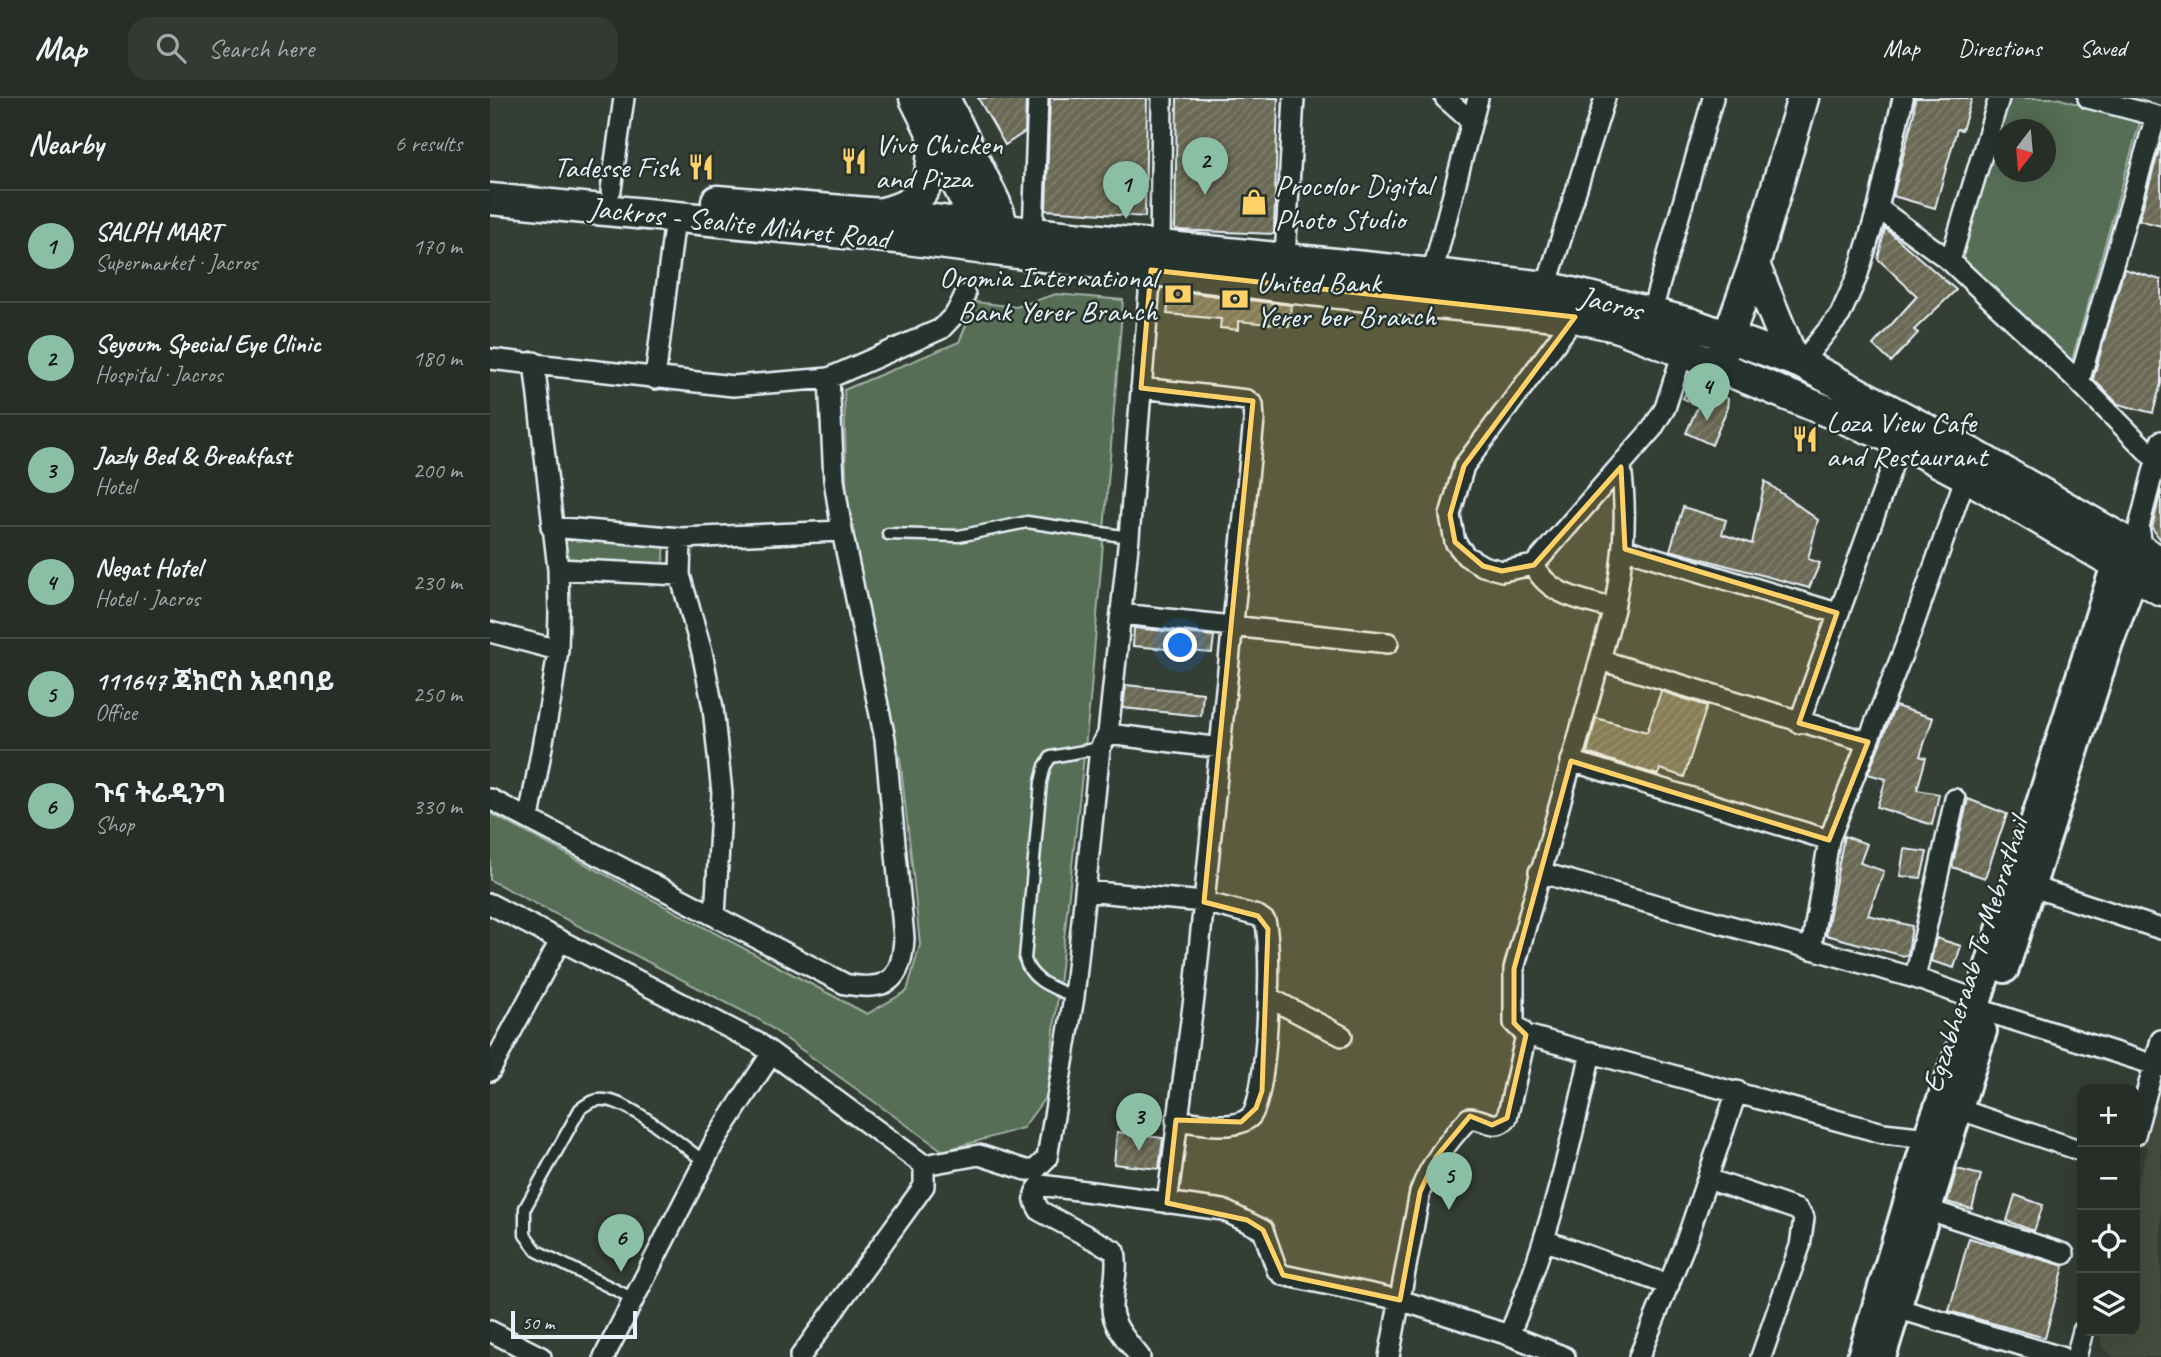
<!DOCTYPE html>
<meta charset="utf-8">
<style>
:root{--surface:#272e28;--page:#333a34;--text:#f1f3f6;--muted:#a4a8a8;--line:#434a45;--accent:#8abfa5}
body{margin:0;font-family:Caveat,"Noto Sans Ethiopic",sans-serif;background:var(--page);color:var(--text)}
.controls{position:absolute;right:21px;bottom:21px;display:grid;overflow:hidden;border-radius:14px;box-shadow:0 7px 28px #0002}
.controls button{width:63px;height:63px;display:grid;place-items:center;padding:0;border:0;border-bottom:2px solid var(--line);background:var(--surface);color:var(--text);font:35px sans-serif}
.compass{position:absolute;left:1503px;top:21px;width:63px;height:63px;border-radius:50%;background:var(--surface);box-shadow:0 7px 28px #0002;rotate:196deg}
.scale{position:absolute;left:21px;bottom:18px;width:126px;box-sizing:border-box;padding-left:7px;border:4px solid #e8f1f8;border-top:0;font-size:19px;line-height:24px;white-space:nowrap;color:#e8f1f8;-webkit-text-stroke:5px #26332d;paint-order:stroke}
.you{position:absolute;left:691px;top:548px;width:24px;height:24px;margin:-18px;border:5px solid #fff;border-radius:50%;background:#1a73e8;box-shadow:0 0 0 10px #1a73e833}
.badge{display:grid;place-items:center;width:46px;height:46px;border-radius:50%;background:var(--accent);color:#111;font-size:23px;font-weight:700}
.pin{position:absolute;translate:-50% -58px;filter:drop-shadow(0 2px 4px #0008)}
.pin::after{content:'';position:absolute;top:37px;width:24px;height:21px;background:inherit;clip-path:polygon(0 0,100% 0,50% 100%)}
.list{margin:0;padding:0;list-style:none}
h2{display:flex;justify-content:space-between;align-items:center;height:91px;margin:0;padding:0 28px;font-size:30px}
h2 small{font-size:23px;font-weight:400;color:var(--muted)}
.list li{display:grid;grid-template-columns:46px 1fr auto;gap:21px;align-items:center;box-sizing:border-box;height:112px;padding:0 28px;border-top:2px solid var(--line)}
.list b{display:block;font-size:26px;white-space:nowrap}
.list p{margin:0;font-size:23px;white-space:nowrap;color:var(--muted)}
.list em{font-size:23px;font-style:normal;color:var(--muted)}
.icon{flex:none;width:38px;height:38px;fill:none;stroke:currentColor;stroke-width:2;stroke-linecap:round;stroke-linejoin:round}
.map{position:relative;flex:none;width:1671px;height:1259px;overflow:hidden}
header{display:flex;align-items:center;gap:42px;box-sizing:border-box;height:98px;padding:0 35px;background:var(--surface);border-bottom:2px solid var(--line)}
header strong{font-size:33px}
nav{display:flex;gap:38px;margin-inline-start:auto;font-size:24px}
.search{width:490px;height:63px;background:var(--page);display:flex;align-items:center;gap:18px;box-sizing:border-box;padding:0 24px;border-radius:21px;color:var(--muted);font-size:26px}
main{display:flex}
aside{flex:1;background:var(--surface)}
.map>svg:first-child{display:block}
.built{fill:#444b3e}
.grass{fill:#566e54;stroke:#9fb0a6;stroke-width:2;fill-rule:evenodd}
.building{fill:url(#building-hatch);stroke:#e8f1f8;stroke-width:2}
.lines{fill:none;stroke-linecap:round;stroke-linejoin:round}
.lane-casing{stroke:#e8f1f8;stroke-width:15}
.street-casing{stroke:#e8f1f8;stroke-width:24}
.secondary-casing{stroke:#e8f1f8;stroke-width:32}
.primary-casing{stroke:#e8f1f8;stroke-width:35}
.lane{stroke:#26332d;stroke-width:10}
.street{stroke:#26332d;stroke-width:19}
.secondary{stroke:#26332d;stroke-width:26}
.primary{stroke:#26332d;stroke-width:30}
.marked{fill:#ffd166;fill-opacity:0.2;stroke:#ffd166;stroke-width:5;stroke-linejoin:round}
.labels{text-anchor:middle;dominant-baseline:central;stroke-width:5;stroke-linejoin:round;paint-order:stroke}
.poi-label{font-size:30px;fill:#e8f1f8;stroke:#26332d;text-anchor:start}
.street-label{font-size:30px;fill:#e8f1f8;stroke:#26332d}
</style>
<header>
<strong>Map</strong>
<div class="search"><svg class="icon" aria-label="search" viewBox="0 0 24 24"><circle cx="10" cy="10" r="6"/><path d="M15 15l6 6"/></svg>Search here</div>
<nav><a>Map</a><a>Directions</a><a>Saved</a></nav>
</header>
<main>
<aside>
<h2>Nearby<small>6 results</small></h2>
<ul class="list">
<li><span class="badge">1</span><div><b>SALPH MART</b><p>Supermarket · Jacros</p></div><em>170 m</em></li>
<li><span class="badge">2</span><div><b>Seyoum Special Eye Clinic</b><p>Hospital · Jacros</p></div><em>180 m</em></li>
<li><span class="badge">3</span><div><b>Jazly Bed &amp; Breakfast</b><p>Hotel</p></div><em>200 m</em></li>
<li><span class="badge">4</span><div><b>Negat Hotel</b><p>Hotel · Jacros</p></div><em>230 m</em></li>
<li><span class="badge">5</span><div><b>111647 ጃክሮስ አደባባይ</b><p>Office</p></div><em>250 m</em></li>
<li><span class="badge">6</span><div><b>ጉና ትሬዲንግ</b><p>Shop</p></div><em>330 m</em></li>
</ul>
</aside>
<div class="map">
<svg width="1671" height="1259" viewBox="0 0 1671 1259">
<defs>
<pattern id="building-hatch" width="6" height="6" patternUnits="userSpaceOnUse" patternTransform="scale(1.75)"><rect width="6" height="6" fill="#6b6954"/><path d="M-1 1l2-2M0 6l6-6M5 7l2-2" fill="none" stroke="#807f6d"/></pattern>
</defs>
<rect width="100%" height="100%" fill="#343e35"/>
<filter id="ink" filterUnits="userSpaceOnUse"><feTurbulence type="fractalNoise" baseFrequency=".0143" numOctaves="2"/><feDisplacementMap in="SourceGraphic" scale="14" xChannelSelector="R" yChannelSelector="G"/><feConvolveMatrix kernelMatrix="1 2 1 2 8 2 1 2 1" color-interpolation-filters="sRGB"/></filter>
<g filter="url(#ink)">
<!-- built -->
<path class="built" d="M1671,990V1259H1623L1611,1247V1233H1645V1090L1658,1052L1654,1047Z"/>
<!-- grass -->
<path class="grass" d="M1514,0H1567L1650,24L1580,269L1466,168ZM1514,32H1556V74H1514Z
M566,196L633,202L600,603L557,997L533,1030L453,1053L270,922L0,782V715L377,916L417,893L430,847L422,767L410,660L357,413L354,292L469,244L486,204L526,209Z
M75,437L175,445L173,469L73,460Z"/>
<!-- building -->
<path class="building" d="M488,0H536L535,34L515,47Z
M560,0H657L655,119L556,112Z
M687,0H788L784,136L685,132Z
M1425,0H1482L1472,32L1467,31L1445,110L1403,98L1424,15Z
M1671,45V128L1649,122Z
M1395,130L1466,192L1424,232L1428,235L1401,264L1383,247L1427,198L1388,161Z
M1634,171L1671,182V285L1663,315L1628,306L1603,281Z
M680,192L801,207L799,228L748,223V232L730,230L731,221L677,216Z
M1204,281L1238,301L1237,311L1222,347L1196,335L1208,308L1193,300Z
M1275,383L1328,422L1318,461L1330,465L1319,490L1180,452L1193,409L1236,422L1232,436L1262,446Z
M1671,392V442L1662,430Z
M644,530L724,538L722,555L643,548Z
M636,587L713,595L711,618L633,610Z
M1171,593L1217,608L1194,679L1170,671L1168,677L1097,655L1106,620L1157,634Z
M1405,608L1443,620L1430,658L1436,660L1427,692L1449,696L1442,727L1387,709L1396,681L1378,676Z
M1478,701L1517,716L1495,780L1462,769Z
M1354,738L1377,746L1370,765L1394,773L1378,817L1422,828L1418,856L1414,858L1336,837Z
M1414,751L1437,754L1431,780L1410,778Z
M1446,840L1471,848L1464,870L1441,863Z
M627,1034L673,1040L669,1071L624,1066Z
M1467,1071L1491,1077L1482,1111L1457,1104Z
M1525,1097L1553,1107L1544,1133L1517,1123Z
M1479,1140L1574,1168L1555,1240L1459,1213Z"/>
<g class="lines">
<!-- lane casing -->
<g class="lane-casing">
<path id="lane" d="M398,436L469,438L537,424L639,439
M584,899C565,890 541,884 535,861L551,684L555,668L561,659L610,650
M144,1201L47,1153L35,1137V1110L90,1011C98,1005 104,1001 115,1002C142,1004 191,1047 214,1063"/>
</g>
<!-- street casing -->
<g class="street-casing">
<path id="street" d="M955,0L980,22
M1598,0L1671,19
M121,92L134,0
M1388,110L1460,163L1589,284L1666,362
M543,135L548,0
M670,149L672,0
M795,160L804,0
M1460,163L1509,0
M942,176L988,0
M1056,189L1115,0
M1161,216L1223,0
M1085,219L974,368L960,417L965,444L976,458L993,468L1012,473L1044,467L1162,331L1175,310L1193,254
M0,261L243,288L339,280L451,231L466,215L475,197
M1311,265L1350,217L1367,179L1388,110L1413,0
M165,281L185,120
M1589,284L1666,18
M651,290L757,302L763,307L764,322L704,900L677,1105
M1131,369C1138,419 1133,462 1124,511L1024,871V925L1036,937L1393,1035L1448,1041
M61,429L191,440L352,433
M191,440L190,477L212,554L223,610L232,695L225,818
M1135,451L1347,515
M1653,454L1649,429L1671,343
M1044,467C1058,498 1094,502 1124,511
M68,471L190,477
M632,516L898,545
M0,534L68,552
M1110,562L1378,644
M1309,625L1415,333
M618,636L731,650
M1081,663L1339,742
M0,701L355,886C397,894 412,883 414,840L395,641L352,433L344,382L339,280
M39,720L61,600L68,552L69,515L68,471L44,264
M1049,774L1425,880L1488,902
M1543,789L1671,831
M595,793L714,804L768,818L775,823C783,848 778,1003 760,1019C744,1034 706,1024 686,1022
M0,806L268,945L434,1067V1088L310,1259
M1321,851L1339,742L1421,534L1476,378
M1425,880L1465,701
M778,899L852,938
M1498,914L1671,969
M0,973L70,843
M1468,1011L1592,1053
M1645,1037L1671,942
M434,1067L489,1057L536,1072H545L557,1060L584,899L610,650L618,636L639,439L661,172
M1218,1081L1308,1112L1314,1120L1310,1148L1271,1259
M1436,1111L1574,1156
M1054,1142L1179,1187
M1406,1210L1571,1259
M0,1233L51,1259
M1019,1237C1058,1145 1080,1051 1101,954
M114,1259L226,1041L282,955
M650,1259C639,1245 622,1228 622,1210C622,1190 629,1173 625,1153L550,1113C543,1102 542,1096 551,1087L733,1112L773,1132L787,1172L793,1177L910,1202L1019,1237L1075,1259
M899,1259L930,1094C941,1065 958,1043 979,1020C994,1020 1005,1034 1017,1020L1036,937
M1149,1259L1195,1146L1247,993
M1586,1259L1593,1233"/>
</g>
<!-- secondary casing -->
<g class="secondary-casing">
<path id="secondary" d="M1515,871L1619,545L1651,459
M1371,1259L1437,1039L1488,902L1631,448
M1392,1259L1493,933"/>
</g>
<!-- primary casing -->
<g class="primary-casing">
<path id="primary" d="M425,0L494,140
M454,0L505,105L519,146
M0,101L417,141L821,192L1085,219L1126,228L1193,254L1410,343L1476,378L1671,492
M227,103L417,118L515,132L952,177L1056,189L1099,199L1202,226L1311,265L1486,358L1671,464
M392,115C440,104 441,83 444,39
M1264,167L1303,262
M1232,256L1264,167L1313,0"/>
</g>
<!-- lane -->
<use href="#lane" class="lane"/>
<!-- street -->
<use href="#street" class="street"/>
<!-- secondary -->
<use href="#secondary" class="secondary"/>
<!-- primary -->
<use href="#primary" class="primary"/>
</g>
</g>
<!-- marked area -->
<path class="marked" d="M661,172L1085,219L974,368L960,417L965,444L993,468L1012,473L1044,467L1131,369L1135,451L1347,515L1309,625L1378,644L1339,742L1081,663L1024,871V925L1036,937L1017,1020L1002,1027L980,1018L946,1059L930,1094L910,1202L793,1177L773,1132L757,1122L677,1105L686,1022L751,1024L766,1010L772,993L778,831L768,818L714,804L763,303L651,290Z"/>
<!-- icons -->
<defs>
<g id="restaurant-bare" transform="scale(2.1)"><path d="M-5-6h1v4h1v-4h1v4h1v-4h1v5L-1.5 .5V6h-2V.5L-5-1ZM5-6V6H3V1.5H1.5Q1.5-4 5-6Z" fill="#ffd166" stroke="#26332d" stroke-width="2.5" paint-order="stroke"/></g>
<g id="shop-bare" transform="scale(2.1)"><path d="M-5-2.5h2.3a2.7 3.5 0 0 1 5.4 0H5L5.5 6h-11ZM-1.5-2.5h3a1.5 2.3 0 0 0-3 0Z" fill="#ffd166" stroke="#26332d" stroke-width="2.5" paint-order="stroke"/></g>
<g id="bank-bare" transform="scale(2.1)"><path d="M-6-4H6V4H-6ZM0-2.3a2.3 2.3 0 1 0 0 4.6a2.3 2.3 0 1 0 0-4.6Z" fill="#ffd166" stroke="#26332d" stroke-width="2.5" paint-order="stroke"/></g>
</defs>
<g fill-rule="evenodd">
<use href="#restaurant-bare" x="364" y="63"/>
<use href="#restaurant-bare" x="211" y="69"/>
<use href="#shop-bare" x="764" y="104"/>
<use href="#bank-bare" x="688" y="196"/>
<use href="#bank-bare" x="745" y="201"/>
<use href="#restaurant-bare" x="1315" y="341"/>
</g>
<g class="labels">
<!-- poi labels -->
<g class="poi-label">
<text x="385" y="46">Vivo Chicken<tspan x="385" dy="34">and Pizza</tspan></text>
<text x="190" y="69" text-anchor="end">Tadesse Fish</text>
<text x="785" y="87">Procolor Digital<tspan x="785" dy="34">Photo Studio</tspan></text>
<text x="667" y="179" text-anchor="end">Oromia International<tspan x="667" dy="34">Bank Yerer Branch</tspan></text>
<text x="766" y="184">United Bank<tspan x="766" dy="34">Yerer ber Branch</tspan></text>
<text x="1336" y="324">Loza View Cafe<tspan x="1336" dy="34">and Restaurant</tspan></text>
</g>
<!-- street labels -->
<g class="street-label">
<text transform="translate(249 125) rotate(6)">Jackros - Sealite Mihret Road</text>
<text transform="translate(1121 205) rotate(14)">Jacros</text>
<text transform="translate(1485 857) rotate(-72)">Egzabheraab To Mebrathail</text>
</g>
</g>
</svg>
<div class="controls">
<button>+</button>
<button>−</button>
<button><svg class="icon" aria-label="locate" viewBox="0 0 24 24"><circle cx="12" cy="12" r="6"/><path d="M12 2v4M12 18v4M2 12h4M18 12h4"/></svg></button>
<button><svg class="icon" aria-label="layers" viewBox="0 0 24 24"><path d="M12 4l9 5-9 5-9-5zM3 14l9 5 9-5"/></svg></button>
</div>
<svg class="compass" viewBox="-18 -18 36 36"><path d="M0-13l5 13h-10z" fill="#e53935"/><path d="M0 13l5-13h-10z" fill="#a4a8a8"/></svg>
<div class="scale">50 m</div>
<div class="you"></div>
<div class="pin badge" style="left:636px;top:121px">1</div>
<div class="pin badge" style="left:715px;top:97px">2</div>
<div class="pin badge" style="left:649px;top:1053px">3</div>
<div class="pin badge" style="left:1217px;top:323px">4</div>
<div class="pin badge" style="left:959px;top:1112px">5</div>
<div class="pin badge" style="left:131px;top:1174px">6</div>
</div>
</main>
